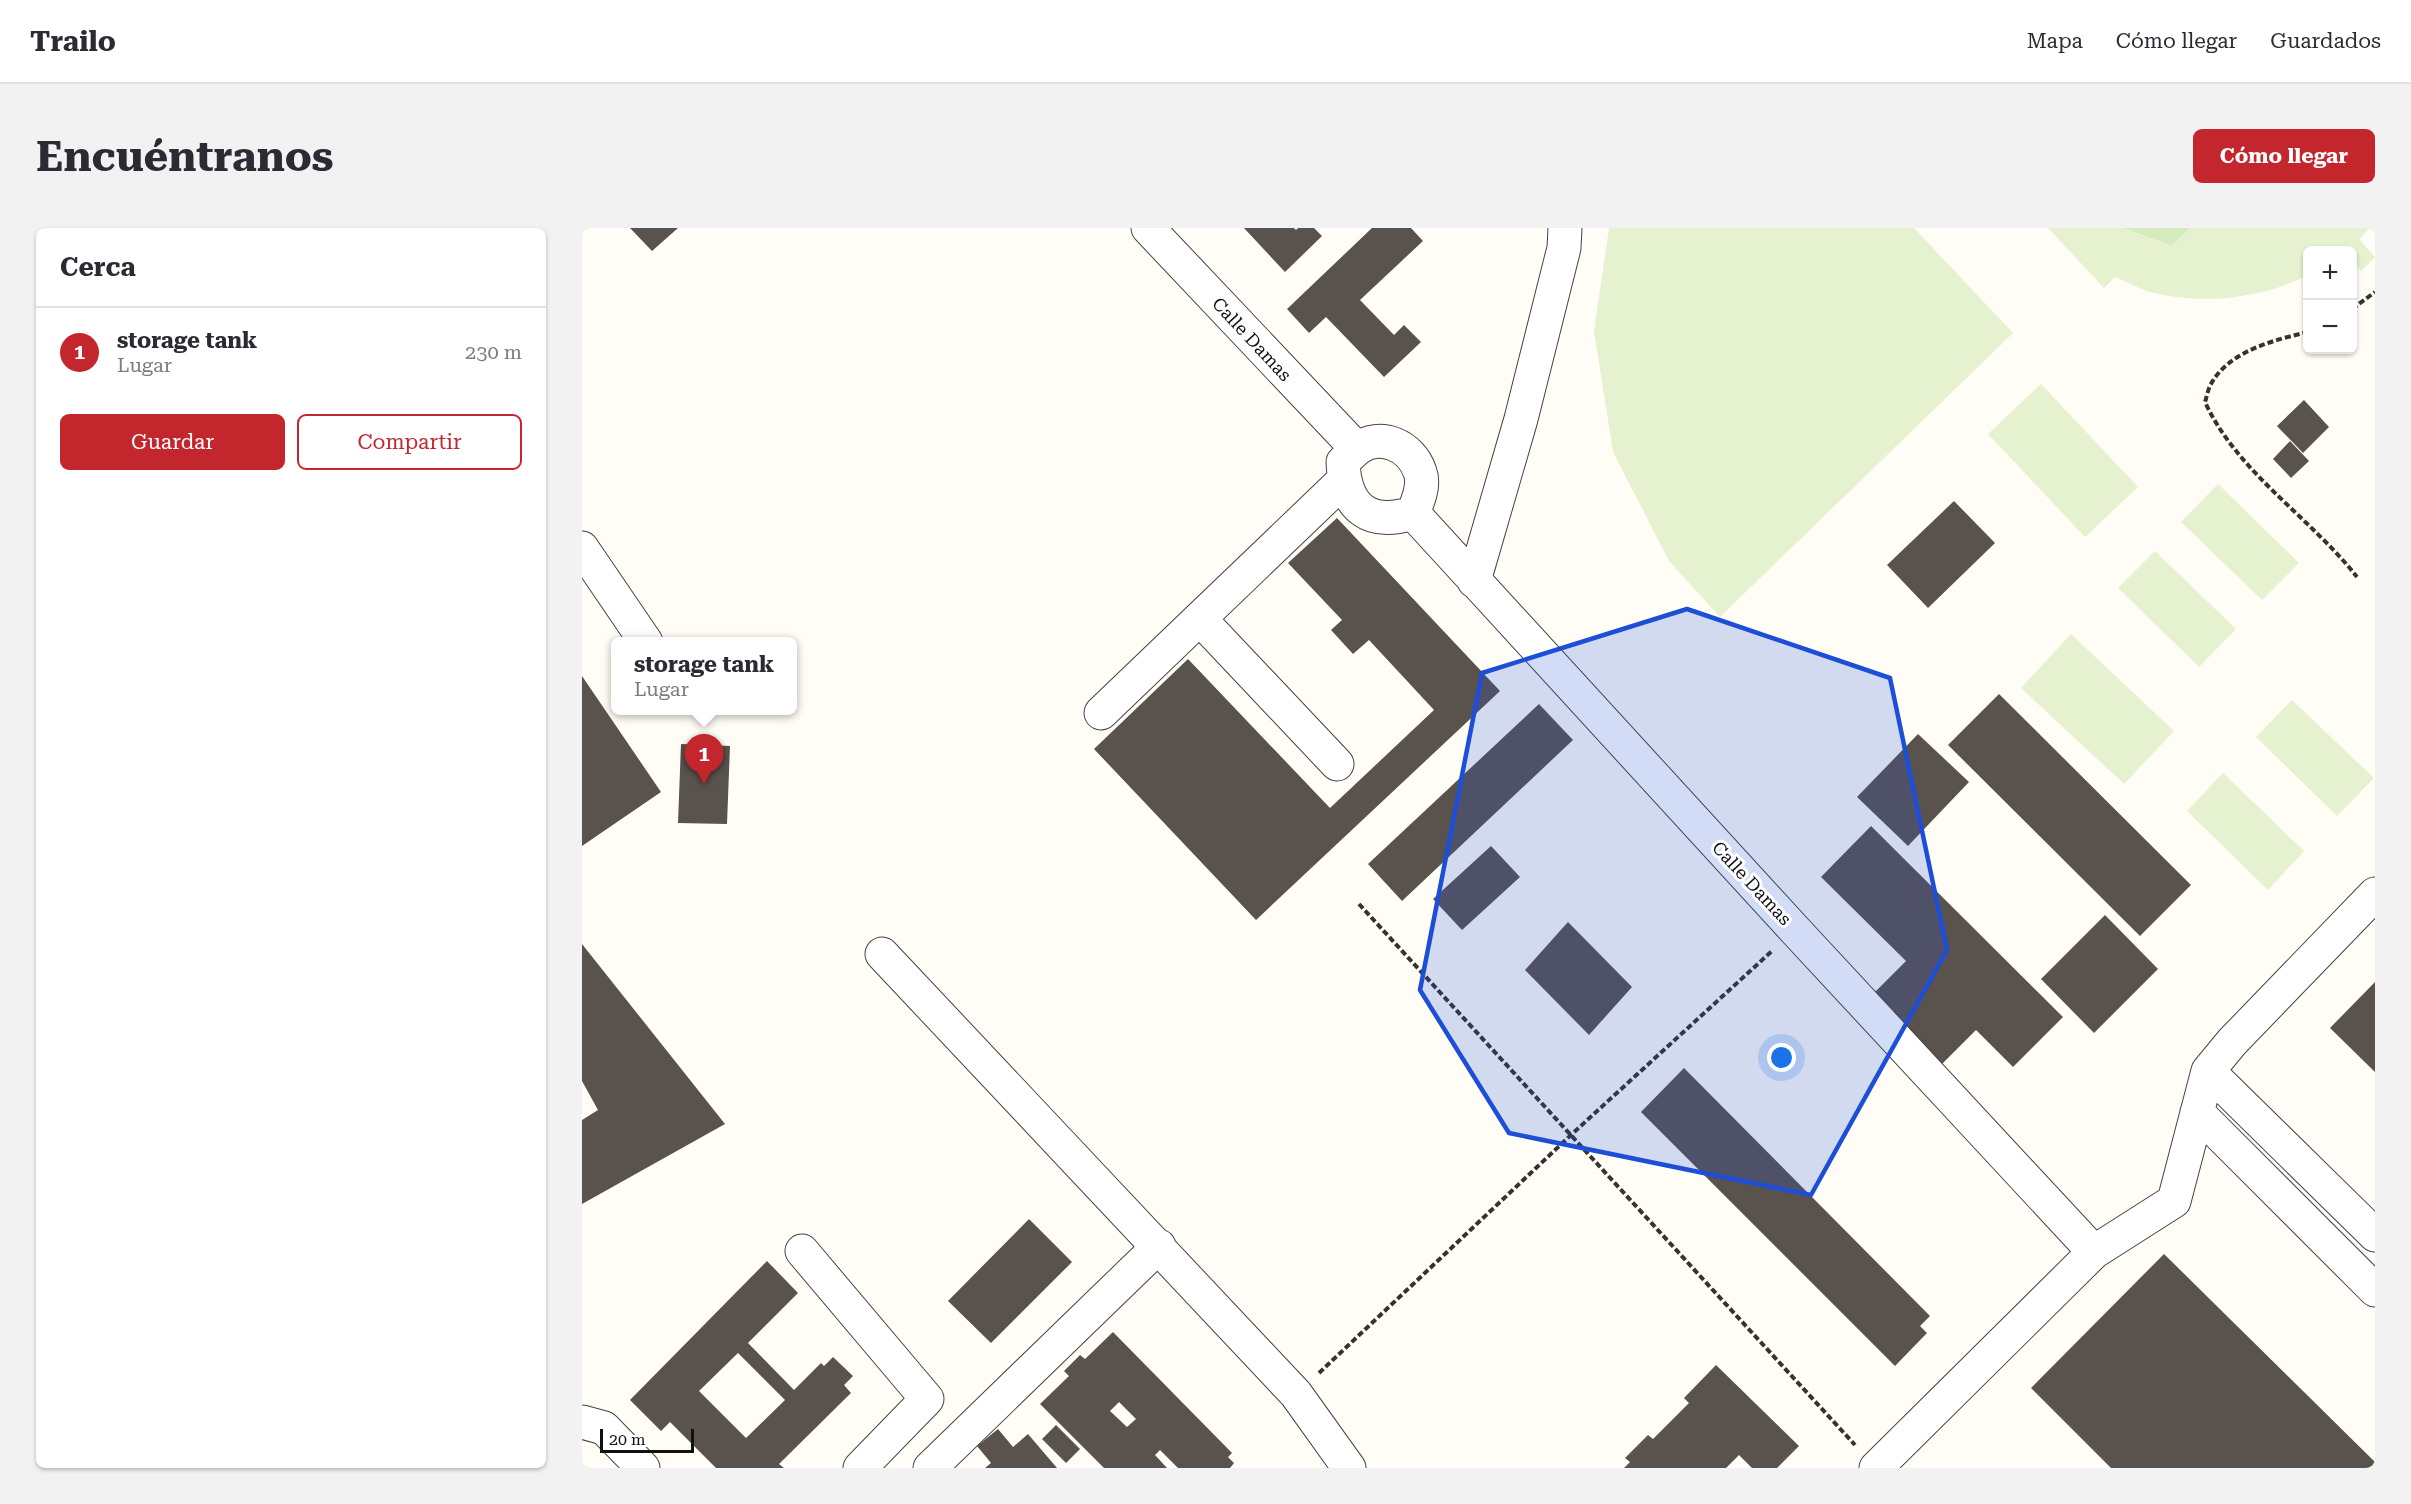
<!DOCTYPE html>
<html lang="es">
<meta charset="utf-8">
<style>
:root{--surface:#fff;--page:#f2f2f3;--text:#2b2b33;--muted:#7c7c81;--line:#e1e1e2;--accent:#c4262e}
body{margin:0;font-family:"Roboto Serif",serif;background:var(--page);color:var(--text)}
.controls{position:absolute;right:18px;top:18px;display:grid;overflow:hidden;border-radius:9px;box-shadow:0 2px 4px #0004}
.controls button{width:54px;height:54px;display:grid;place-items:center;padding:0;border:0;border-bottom:2px solid var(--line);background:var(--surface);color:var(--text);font:30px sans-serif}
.scale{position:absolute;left:18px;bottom:15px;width:94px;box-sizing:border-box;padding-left:6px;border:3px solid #111;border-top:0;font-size:16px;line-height:21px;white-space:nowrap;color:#111;-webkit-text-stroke:4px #fff;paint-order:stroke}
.you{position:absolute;left:1200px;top:830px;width:21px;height:21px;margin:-15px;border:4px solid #fff;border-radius:50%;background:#1a73e8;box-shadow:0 0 0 9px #1a73e833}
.badge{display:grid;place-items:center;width:39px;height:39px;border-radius:50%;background:var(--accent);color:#fff;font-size:20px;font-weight:700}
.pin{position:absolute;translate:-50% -50px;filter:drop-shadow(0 2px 3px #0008)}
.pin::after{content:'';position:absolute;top:32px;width:21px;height:18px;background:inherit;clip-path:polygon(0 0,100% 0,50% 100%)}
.popup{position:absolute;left:29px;top:409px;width:186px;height:78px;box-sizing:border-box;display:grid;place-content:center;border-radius:9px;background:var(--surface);filter:drop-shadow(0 2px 4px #0005);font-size:20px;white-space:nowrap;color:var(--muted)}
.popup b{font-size:22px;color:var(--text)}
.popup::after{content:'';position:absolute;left:50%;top:100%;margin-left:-12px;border:12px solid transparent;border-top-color:var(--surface)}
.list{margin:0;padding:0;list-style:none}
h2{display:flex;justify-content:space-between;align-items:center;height:78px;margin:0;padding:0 24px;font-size:26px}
h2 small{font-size:20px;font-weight:400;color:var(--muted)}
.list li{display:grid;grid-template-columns:39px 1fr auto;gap:18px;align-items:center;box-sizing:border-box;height:90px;padding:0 24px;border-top:2px solid var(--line)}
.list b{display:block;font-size:22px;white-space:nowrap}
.list p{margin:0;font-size:20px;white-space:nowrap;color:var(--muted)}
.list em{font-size:20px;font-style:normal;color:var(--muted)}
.actions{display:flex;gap:12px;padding:18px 24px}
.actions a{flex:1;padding:14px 0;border:2px solid var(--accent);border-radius:9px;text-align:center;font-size:21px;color:var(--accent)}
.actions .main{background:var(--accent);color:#fff}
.map{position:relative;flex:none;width:1793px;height:1240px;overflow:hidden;border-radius:9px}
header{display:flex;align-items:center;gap:36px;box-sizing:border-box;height:84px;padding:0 30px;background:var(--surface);border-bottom:2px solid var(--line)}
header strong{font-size:28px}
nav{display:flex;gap:33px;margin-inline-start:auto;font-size:21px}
.intro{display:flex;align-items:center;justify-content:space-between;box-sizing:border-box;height:144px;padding:0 36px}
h1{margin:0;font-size:42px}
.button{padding:15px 27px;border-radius:9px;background:var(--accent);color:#fff;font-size:21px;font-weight:700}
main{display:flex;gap:36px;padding:0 36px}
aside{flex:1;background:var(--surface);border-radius:9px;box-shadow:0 2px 4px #0004}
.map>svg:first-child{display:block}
.green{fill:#d5ebbd}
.pitch{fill:#e6f2cf}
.building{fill:#5a524d;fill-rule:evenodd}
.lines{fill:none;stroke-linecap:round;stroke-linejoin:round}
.minor-casing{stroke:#444;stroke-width:35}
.path{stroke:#333;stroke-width:4;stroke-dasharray:6 3;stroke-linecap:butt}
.minor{stroke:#fff;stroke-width:33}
.marked{fill:#1d4ed8;fill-opacity:0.2;stroke:#1d4ed8;stroke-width:4.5;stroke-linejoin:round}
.labels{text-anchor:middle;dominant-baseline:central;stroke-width:6;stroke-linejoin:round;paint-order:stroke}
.street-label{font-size:18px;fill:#111;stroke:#fff}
</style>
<header>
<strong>Trailo</strong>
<nav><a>Mapa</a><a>Cómo llegar</a><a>Guardados</a></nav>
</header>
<div class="intro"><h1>Encuéntranos</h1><a class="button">Cómo llegar</a></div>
<main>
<aside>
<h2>Cerca<small></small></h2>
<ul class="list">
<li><span class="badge">1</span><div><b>storage tank</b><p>Lugar</p></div><em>230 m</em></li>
</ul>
<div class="actions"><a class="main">Guardar</a><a>Compartir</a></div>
</aside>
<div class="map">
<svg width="1793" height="1240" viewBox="0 0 1793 1240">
<rect width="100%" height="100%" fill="#fffdf5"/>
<!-- green -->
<path class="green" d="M1541,0H1608L1590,18Z"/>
<!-- pitch -->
<path class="pitch" d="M1027,0H1332L1431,105L1138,389L1087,333L1031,224L1012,103Z
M1466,0H1541L1589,18L1608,0H1788L1777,11L1793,29L1779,43L1771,34L1770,22H1726L1725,48C1678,70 1623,77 1572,65C1559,62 1546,54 1533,49L1522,60Z
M1459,156L1556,259L1503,309L1406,206Z
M1636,256L1717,335L1680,372L1599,294Z
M1573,323L1654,401L1617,439L1536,360Z
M1489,406L1592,503L1542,556L1439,460Z
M1710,472L1792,550L1755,588L1674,509Z
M1641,545L1722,623L1686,662L1605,583Z"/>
<!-- building -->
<path class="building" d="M48,0H96L70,23Z
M662,0H712L714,2L716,0H732L740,8L703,44Z
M790,0H829L841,13L778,72L812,107L822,97L839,114L802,149L744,89L727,105L705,81Z
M1722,172L1747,199L1721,225L1695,198Z
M1708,213L1727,233L1709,250L1691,231Z
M1372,273L1413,315L1346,380L1305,337Z
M755,290L918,463L674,692L512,521L606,431L748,580L852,482L787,412L771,426L749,402L760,392L706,335Z
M0,448L79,564L0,618Z
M1417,466L1609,657L1558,708L1366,517Z
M957,476L991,512L820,673L786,636Z
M1336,506L1387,554L1326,618L1275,569Z
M99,516L148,518L145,596L96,595Z
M1289,598L1481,789L1431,839L1394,802L1358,838L1307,788L1312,783L1293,764L1324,733L1239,649Z
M909,618L938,649L880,702L851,671Z
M1523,687L1576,741L1512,805L1459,751Z
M986,694L1050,759L1007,807L943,742Z
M0,716L143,896L0,976V892L16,882L0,853Z
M1793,754V844L1748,800Z
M1102,840L1348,1088L1338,1098L1345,1105L1313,1138L1059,884Z
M447,991L490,1034L409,1115L366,1073Z
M1582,1026L1793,1234V1240H1529L1449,1160Z
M185,1033L216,1065L166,1115L212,1162L239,1135L242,1138L251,1129L271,1148L262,1157L269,1165L197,1236L202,1240H134L88,1194L79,1203L48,1172ZM156,1125L203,1172L164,1210L117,1163Z
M531,1104L650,1225L646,1229L652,1235L648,1240H596L578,1222L573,1227L585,1240H522L458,1176L487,1148L482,1143L498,1127L503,1131ZM537,1174L554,1191L545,1199L528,1183Z
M1134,1137L1217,1218L1195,1240H1170L1157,1227L1144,1240H1042L1048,1234L1043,1230L1066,1207L1071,1211L1107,1175L1102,1170Z
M474,1197L498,1221L484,1235L460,1211Z
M416,1201L431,1219L446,1206L475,1240H403L409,1235L395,1218Z"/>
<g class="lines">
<!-- minor casing -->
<g class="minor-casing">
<path id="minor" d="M566,0L775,221L761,234C763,280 787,299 831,285L1213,702L1512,1024
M775,221C798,204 829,217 838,244C843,257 836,273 831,285
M0,320L64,414
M892,353L939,191L982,20L983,0
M618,391L755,536
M519,485L762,252
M300,726L714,1166L767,1240
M1626,843L1793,1007
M1615,884L1793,1062
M220,1023L345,1171L278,1240
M0,1194L22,1200L61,1240
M348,1240L577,1018
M1294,1240L1512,1024L1592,973L1626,843L1650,814L1793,666"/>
</g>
<!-- path -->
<path class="path" d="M1770,81L1793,64
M1726,104C1692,112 1647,123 1629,156C1626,161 1625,168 1623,174C1655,244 1728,289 1775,349
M777,676L1273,1217
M737,1145L990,906L1190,723"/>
<!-- minor -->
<use href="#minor" class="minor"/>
</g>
<!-- marked area -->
<path class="marked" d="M1105,381L1308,450L1365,722L1229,967L927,905L838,762L900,445Z"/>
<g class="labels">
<!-- street labels -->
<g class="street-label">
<text transform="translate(670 111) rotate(47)">Calle Damas</text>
<text transform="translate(1170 655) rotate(47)">Calle Damas</text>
</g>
</g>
</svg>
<div class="controls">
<button>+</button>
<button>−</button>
</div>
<div class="scale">20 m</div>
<div class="you"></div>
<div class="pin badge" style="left:122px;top:556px">1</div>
<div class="popup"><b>storage tank</b>Lugar</div>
</div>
</main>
